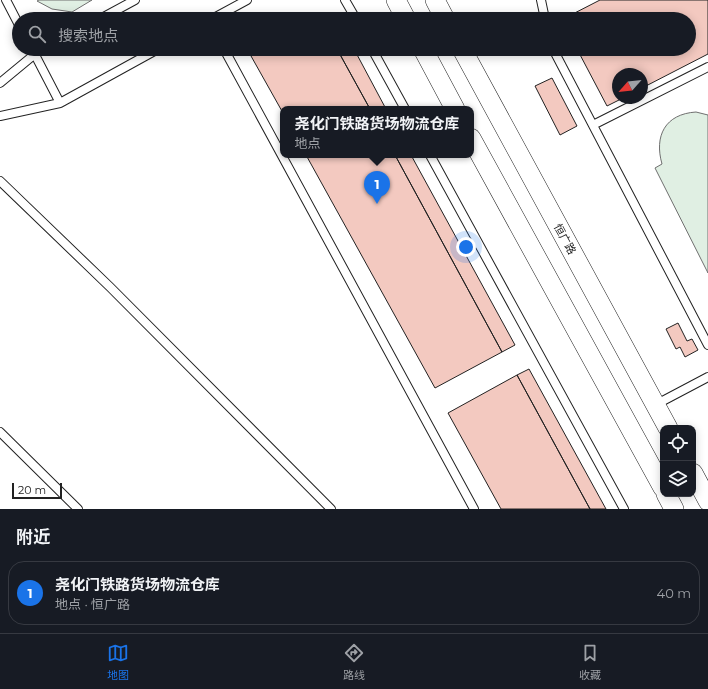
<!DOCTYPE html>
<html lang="zh">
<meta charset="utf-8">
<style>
:root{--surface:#171b24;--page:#242831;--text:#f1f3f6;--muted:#9ea1a6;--line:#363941;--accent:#1a73e8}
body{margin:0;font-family:Montserrat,"Noto Sans SC",sans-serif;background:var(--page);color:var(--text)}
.controls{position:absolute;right:12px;bottom:12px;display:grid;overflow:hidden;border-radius:8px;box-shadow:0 2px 10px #0003}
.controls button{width:36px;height:36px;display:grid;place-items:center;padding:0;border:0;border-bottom:1px solid var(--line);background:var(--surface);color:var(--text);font:20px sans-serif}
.compass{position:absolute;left:612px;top:68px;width:36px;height:36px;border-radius:50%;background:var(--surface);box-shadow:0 2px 10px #0003;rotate:243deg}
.scale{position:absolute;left:12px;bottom:10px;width:50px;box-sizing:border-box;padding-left:4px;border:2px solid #222;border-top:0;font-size:11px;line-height:14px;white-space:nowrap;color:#222;-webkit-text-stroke:3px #fff;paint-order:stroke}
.you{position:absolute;left:466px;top:247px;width:14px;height:14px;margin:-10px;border:3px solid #fff;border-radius:50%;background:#1a73e8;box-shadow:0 0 0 6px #1a73e833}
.badge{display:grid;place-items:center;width:26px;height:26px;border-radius:50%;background:var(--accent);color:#fff;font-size:13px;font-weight:700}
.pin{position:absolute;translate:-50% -33px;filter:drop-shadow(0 1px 2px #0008)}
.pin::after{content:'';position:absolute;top:21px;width:14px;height:12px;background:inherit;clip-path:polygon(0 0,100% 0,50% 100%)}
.popup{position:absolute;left:280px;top:106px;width:194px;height:52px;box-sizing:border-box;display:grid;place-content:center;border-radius:8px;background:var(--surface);filter:drop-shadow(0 1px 3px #0005);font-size:13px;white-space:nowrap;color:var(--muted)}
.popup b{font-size:15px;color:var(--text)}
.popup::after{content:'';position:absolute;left:50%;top:100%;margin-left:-8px;border:8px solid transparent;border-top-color:var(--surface)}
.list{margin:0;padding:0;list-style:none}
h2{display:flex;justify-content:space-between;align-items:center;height:52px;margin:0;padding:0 16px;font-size:17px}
h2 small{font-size:13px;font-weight:400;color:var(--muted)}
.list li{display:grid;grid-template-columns:26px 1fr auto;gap:12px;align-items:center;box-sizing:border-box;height:64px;margin:0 8px 8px;padding:0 8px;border:1px solid var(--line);border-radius:16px}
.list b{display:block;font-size:15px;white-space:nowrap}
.list p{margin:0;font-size:13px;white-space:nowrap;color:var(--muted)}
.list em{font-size:13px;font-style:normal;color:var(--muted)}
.icon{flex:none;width:22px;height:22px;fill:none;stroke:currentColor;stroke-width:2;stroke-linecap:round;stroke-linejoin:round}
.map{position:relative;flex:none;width:708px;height:509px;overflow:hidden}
.search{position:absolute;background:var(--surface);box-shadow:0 2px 10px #0003;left:12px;right:12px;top:12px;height:44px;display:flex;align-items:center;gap:10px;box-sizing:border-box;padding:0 14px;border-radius:22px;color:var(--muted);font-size:15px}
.sheet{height:124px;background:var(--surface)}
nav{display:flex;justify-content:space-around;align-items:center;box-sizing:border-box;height:56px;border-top:1px solid var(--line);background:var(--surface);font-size:11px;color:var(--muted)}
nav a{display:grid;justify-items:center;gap:2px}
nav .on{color:var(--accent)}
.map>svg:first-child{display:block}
.green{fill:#e0efe3;stroke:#6f6f6f}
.building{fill:#f3c9c0;stroke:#222}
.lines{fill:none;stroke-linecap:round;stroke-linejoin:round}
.service-casing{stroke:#222;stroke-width:10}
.tertiary-casing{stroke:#222;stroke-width:20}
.service{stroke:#fff;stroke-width:8}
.tertiary{stroke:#fff;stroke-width:19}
.labels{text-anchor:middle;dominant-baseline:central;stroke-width:3;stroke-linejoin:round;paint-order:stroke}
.street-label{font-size:11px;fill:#222;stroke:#fff}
</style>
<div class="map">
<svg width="708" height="509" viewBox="0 0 708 509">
<rect width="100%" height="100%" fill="#fff"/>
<!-- green -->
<path class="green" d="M39,0H92L72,12L52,9L37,1Z
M696,112L708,115V273L655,168L662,164C654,136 665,114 696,112Z"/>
<!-- building -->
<path class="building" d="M600,0H708V54L642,88V74H618V98H623L607,106L577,49H689V19H563Z
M266,49H337L370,109H283V113L251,56Z
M337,49H354L386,109H370Z
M552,78L577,126L560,135L535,86Z
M306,155H395L502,352L435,388Z
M395,155H411L515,345L502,352Z
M678,323L687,341L692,339L698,350L685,357L680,347L676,349L666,329Z
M529,369L606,509H590L517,375Z
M517,375L590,509H501L448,413Z"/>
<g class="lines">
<!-- service casing -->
<g class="service-casing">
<path id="service" d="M6,0L19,25
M345,0L356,19
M541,0L545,19
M100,19L135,0
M212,19L247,0
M32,49L60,103
M224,49L474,509
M372,49L405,109
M553,49L708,345
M0,83L35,54L44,49
M0,116L60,103L158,49
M593,125L708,67
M430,155L624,509
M0,181L110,287L331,509
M655,405L708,377
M0,432L78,509"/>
</g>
<!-- tertiary casing -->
<g class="tertiary-casing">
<path id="tertiary" d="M396,0L406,19
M435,0L445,19
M423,49L455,109
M462,49L668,428
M471,138L663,488
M693,473L708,501
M666,494L674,509"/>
</g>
<!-- service -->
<use href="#service" class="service"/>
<!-- tertiary -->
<use href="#tertiary" class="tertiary"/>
</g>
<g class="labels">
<!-- street labels -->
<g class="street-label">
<text transform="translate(565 239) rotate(61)">恒广路</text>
</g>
</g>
</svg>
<div class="controls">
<button><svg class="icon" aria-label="locate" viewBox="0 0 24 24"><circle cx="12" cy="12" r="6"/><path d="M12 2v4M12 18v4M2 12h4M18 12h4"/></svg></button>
<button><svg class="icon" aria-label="layers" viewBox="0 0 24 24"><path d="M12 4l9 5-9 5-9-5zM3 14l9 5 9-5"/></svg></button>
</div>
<svg class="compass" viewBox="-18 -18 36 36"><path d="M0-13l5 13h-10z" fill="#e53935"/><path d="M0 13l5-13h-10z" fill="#9ea1a6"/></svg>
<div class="scale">20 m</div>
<div class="you"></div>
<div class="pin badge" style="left:377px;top:204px">1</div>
<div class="popup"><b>尧化门铁路货场物流仓库</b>地点</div>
<div class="search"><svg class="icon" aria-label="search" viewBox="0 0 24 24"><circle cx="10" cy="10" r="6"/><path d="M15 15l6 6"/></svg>搜索地点</div>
</div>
<section class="sheet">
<h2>附近<small></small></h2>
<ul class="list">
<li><span class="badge">1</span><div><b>尧化门铁路货场物流仓库</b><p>地点 · 恒广路</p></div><em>40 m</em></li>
</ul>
</section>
<nav>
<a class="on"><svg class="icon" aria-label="map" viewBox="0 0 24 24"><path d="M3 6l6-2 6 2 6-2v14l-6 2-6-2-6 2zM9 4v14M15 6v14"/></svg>地图</a>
<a><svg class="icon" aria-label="directions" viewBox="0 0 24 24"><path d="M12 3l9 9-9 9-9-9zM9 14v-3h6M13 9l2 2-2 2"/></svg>路线</a>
<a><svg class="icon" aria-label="saved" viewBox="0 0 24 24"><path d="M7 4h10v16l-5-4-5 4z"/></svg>收藏</a>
</nav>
